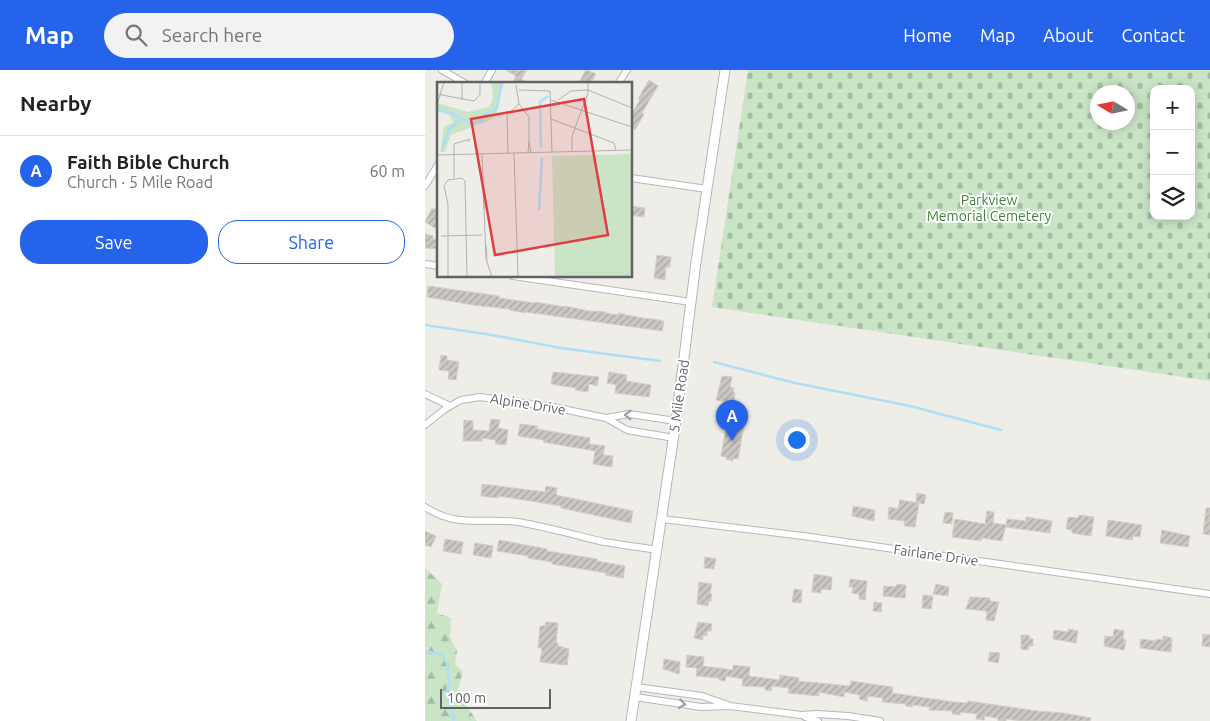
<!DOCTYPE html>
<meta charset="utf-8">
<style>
:root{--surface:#fff;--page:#f2f2f2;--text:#222;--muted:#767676;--line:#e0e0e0;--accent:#2563eb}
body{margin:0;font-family:Ubuntu,sans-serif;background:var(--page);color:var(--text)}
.controls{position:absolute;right:15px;top:15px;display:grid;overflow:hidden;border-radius:10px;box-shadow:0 2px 12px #0003}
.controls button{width:45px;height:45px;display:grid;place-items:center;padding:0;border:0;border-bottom:1px solid var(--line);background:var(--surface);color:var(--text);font:25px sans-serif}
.compass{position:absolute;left:665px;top:15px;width:45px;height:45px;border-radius:50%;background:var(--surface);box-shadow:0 2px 12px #0003;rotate:280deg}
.scale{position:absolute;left:15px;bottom:12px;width:111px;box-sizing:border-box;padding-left:5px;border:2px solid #5f6366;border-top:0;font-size:14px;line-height:18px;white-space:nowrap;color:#5f6366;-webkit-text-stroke:4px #fff;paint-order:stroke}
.you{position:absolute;left:371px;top:369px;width:18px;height:18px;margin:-12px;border:4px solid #fff;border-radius:50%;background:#1a73e8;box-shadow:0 0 0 8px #1a73e833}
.badge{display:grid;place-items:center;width:32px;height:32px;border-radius:50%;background:var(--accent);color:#fff;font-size:16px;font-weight:700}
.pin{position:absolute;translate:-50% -41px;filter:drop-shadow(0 1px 2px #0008)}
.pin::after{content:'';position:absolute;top:26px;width:18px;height:15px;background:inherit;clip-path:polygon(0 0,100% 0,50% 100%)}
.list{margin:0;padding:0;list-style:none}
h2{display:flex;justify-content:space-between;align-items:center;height:65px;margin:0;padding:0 20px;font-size:21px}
h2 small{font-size:16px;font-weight:400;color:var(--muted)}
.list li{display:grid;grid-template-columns:32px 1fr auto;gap:15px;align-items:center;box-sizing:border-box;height:70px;padding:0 20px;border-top:1px solid var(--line)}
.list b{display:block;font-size:19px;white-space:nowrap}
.list p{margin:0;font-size:16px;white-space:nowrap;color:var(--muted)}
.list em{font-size:16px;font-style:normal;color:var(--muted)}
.actions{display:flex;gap:10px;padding:15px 20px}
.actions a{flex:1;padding:11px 0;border:1px solid var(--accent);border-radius:20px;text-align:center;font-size:18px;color:var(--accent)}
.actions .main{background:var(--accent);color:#fff}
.icon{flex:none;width:28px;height:28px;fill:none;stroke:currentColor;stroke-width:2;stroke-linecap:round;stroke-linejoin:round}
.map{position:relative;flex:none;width:785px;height:651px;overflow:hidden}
header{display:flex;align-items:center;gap:30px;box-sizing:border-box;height:70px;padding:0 25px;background:var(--accent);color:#fff}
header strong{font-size:24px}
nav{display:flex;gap:28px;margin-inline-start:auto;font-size:18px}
.search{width:350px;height:45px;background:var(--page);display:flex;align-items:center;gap:12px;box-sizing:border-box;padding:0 18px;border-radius:28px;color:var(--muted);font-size:19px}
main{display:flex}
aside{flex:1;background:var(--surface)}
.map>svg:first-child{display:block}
.forest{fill:url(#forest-firs)}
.cemetery{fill:url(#cemetery-stones);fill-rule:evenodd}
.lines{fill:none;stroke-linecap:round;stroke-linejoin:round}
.stream{stroke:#aedff9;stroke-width:2.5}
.building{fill:url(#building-hatch);stroke:#d4cec6}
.minor-casing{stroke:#b4b7bb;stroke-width:8}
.secondary-casing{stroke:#b3b7ba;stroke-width:11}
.minor{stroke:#fff;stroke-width:6}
.secondary{stroke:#fff;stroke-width:9}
.oneway{stroke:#979a9c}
.labels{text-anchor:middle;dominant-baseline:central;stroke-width:4;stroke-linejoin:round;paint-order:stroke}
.park-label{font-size:14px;fill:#3f813b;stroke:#fff}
.street-label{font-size:14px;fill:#5f6366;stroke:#fff}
.inset-river{fill:none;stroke:#aedff9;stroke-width:2.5}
.inset-road{fill:none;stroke:#b1b2af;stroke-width:1}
.view{fill:#dd3f42;fill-opacity:0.15;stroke:#dd3f42;stroke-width:2.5}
.inset-edge{fill:none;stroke:#5f6366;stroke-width:2.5}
</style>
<header>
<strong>Map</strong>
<div class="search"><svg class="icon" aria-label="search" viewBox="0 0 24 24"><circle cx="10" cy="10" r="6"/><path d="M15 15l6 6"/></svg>Search here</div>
<nav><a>Home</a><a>Map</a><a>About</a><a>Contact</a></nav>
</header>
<main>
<aside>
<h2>Nearby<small></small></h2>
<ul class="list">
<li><span class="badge">A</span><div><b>Faith Bible Church</b><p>Church · 5 Mile Road</p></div><em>60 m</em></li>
</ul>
<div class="actions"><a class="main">Save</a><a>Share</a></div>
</aside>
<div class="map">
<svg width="785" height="651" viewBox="0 0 785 651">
<defs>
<pattern id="forest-firs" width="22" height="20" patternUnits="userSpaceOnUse" patternTransform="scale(1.25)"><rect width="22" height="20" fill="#c9e5c6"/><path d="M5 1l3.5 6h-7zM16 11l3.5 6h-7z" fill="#a6bda5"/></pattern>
<pattern id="cemetery-stones" width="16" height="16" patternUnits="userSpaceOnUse" patternTransform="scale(1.25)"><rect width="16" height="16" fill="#c9e5c6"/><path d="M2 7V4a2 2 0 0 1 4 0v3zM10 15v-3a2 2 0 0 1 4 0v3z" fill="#a6bda5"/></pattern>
<pattern id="building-hatch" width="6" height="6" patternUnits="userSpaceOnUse" patternTransform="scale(1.25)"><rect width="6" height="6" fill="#cbc8c3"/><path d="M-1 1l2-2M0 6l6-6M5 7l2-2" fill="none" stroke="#a8a6a2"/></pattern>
</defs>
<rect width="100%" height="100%" fill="#efede7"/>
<!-- forest -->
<path class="forest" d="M0,498L17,514L12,543L26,548L25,567L32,581L30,594L38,602L32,622L52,651H0Z"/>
<!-- cemetery -->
<path class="cemetery" d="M323,0H785V311L287,237ZM729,19H766V146H729ZM672,22H702V52H672Z"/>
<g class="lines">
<!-- stream -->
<path class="stream" d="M0,255L67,265L136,278L235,291
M289,292L370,313L485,336L576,360
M0,581L17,585L22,594L24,611L22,623L29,651"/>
</g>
<!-- building -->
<path class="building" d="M81,0H102L96,9L105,14H87L91,6Z
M161,0L171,4L165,14H153Z
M224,10L233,16L217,43L219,44L210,60L206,57V45L215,30L213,29Z
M14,133V152L10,158L0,152L7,138L10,140Z
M206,136L220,138L219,147L206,145Z
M0,164L8,166V169L14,171V179L0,178Z
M232,185L246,187L245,197H241L240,210L229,208Z
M3,216L74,226V228L110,233V232L140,237V236L164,241L181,242V243L193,245V243L217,248L235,250V251H239L237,261L101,242V243L84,240L85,239L48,235L2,227Z
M16,285L22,286V290L34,292L31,310L23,309L24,301L14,300Z
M128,302L174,307L172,316L164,314L163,322L150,320L151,318L126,314Z
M184,302L202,305L201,311L226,315L224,327L190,323L191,315L182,313Z
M297,306L307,307L305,317L309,318L308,322L310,323L309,333L291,330Z
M66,349L75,350L73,358L83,360L81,375L70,374L71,370L57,368V371H38L39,350L48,351V360L64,361Z
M302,352L319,355L313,389L308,388V391L301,389L302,387L296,386Z
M95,354L112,356V359L165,368L164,374L180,376L178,385L188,386L187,397L168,394L170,381L118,372L119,370L93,366Z
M57,414L120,422L121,416L132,418L131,425L208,441L206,453L136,438V436L74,426L73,428L56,426Z
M492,423L501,425L499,434L491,432Z
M475,430L494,433L490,457L479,456L480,451L463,449L464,437L473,439Z
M428,436L450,440L449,451L427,446Z
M781,438H785V465L778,464Z
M562,441L569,442L568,453L581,455L577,471L557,468L556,471L527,467L530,449L560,454Z
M520,442L528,443L527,454L518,453Z
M654,445L669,447L666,466L647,463V460L641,459L643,447L653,448Z
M601,447L627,451L625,463L581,457L582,449L601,451Z
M683,450L717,455L715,467L708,466L707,470L681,466Z
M737,460L765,466L763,477L735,473Z
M0,461L11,466L6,477L0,475Z
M20,469L38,472L36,484L18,481Z
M74,470L122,479V481L172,489V491L200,496L198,508L180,505L181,503L127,494V492L103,488V486L72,481Z
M50,473L68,476L66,488L48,485Z
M280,487L291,489L289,499L279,498Z
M389,504L407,507L406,520L396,519V523L387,522Z
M425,509L442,511L440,530L434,529V524L427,523L428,517H424Z
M274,512L287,514L285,524H287L286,531H284L283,536L272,534Z
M472,514L481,515L480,528L458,526L459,516L471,517Z
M511,514L524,517L523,526L508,524Z
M369,519L377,520L376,533L367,532Z
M498,525L508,526L506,539L497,538Z
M545,527L565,528V531L574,532L569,551L561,550L562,541L541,539Z
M449,532L457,533L456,542L448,541Z
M121,552L133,553L131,573H133V576L144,579L142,595L115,592L117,578H113L115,556H120Z
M273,552L287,554L286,561H282V566L278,565V570L269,568Z
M643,559L653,561L651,573L628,569L629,560L643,562Z
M689,559L699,561L698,569L701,570L699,580L679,576L680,566L688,567Z
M778,564L785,565V577L777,576Z
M596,565H604V568L608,569V576H604L603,580L596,579Z
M738,566L747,568L746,582L715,578L716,569L731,571V569L738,570Z
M565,582L575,583L573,593L563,591Z
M262,585L279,587L278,596L308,600V595L325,597L324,606L354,610L355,605L374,608L373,611L425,616L426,611L468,617L467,623L529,632L542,633L543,631L612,641L638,643L666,648L665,651H596L581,649V651H573V648L560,646L559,650L551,649L552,644L535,642V645L527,644L528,641L504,640L505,637L488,635L487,637L481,636V634L457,632L458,628L443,626L442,631L434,629L435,625L419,622V627L394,622V626L363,623L364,618L347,616L346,621L340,620V617L317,616L318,609L301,606L300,611L294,610V608L271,606L272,598L261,597Z
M239,589L255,592L254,604L238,599Z"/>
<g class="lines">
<!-- minor casing -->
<g class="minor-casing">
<path id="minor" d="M17,0L41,14
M59,14L67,0
M193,14L202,0
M206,108L282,119
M0,116L14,93
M0,194L14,196
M88,206L266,232
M0,324L25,336
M0,355L20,339L36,330L55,327L128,337L181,348
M249,368L202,360L181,348L204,344L251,351
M0,437C34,459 57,447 93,452C122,457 150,465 179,472C196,475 214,477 232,480
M237,449L378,466L785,524
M211,617L277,626L303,635
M210,627L276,637L305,636L376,645L393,644L423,646L455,651
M380,647L393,651"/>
</g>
<!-- secondary casing -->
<g class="secondary-casing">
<path id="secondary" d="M206,651L251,351L271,192L300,0"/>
</g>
<!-- minor -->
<use href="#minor" class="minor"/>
<!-- secondary -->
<use href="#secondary" class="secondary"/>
</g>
<!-- one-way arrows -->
<defs><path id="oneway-chevron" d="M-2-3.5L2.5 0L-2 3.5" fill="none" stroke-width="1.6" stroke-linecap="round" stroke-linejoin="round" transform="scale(1.25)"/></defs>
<g class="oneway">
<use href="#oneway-chevron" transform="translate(203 345) rotate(-180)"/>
<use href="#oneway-chevron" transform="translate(257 634) rotate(8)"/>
</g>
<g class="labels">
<!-- park labels -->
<g class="park-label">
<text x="564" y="130">Parkview<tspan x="564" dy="16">Memorial Cemetery</tspan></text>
</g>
<!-- street labels -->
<g class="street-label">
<text transform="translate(254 326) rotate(-82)">5 Mile Road</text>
<text transform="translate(103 334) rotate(9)">Alpine Drive</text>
<text transform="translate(511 485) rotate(8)">Fairlane Drive</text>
</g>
</g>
<!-- overview -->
<g transform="translate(12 12)">
<rect width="195" height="195" fill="#efede7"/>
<path d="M54,0H67L58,36L14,53L8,70H3L7,45L16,40L12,33L0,29V21L31,30L52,25L56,16Z" fill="#c9e5c6"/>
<path d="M195,72V195H118L115,74Z" fill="#c9e5c6"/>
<path class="inset-river" d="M0,28L15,31L34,42L45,39L47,33L60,26L65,0M104,66L103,20L111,14M5,68L12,48L23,37M102,128L105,76"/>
<path class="inset-road" d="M25,0V18M79,3L82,22L92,35V59M82,8L113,9L115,70M134,9L151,8L195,26M0,12L37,19L43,13V0M114,18L195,45M121,18L134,9M0,23L7,0M114,37L177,61L179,68M135,69V54L151,11V0M77,71L81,195M91,71L92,59L94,71M45,72L49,177L55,195M71,72L70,33L82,22M0,73L195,68M17,96V62L33,57L30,60M46,107L47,127M4,154L45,153M49,163L50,178M11,195V122L7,104L11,98L25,96L28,99L30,195"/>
<path class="view" d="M147,17L171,153L58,173L34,37Z"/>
<rect width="195" height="195" class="inset-edge"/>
</g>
</svg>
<div class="controls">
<button>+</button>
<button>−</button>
<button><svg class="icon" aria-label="layers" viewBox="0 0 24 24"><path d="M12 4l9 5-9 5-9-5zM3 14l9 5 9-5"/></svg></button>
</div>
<svg class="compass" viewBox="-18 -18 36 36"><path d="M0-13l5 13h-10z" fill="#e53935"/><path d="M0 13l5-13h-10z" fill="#767676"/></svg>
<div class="scale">100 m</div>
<div class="you"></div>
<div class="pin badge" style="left:307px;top:371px">A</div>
</div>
</main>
